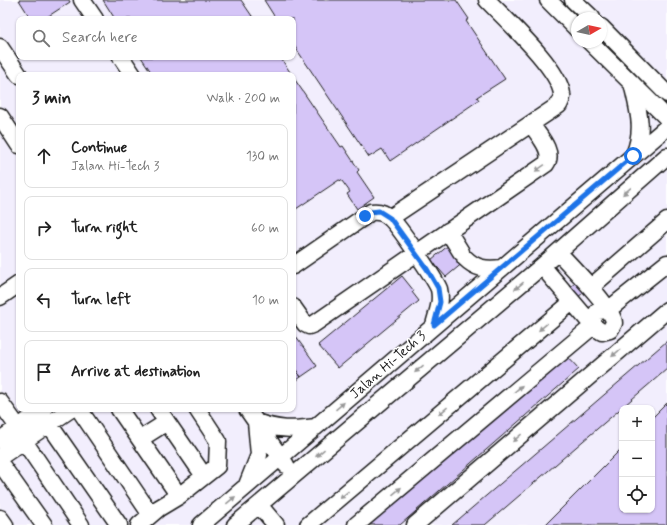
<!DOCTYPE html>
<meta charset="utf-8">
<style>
:root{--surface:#fff;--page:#f2f2f2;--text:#222;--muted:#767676;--line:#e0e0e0}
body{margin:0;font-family:Mynerve,sans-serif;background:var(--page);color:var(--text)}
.controls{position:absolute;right:12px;bottom:12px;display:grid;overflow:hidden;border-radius:8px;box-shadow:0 1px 3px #0004}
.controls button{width:36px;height:36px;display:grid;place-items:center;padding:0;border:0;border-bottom:1px solid var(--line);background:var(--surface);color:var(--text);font:20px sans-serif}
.compass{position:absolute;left:571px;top:12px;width:36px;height:36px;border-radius:50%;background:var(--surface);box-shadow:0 1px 3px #0004;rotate:81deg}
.stop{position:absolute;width:12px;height:12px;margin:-9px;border:3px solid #1a73e8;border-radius:50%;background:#fff}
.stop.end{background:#1a73e8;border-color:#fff;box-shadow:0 1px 4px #0008}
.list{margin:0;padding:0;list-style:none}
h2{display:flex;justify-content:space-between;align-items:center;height:52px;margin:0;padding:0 16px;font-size:17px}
h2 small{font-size:13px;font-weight:400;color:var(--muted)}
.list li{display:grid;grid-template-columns:26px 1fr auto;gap:12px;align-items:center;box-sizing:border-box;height:64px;margin:0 8px 8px;padding:0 8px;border:1px solid var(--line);border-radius:8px}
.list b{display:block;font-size:15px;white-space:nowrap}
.list p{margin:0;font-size:13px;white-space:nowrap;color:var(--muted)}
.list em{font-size:13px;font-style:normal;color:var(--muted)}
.icon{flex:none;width:22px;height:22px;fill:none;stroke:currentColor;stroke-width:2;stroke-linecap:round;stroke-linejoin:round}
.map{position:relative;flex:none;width:667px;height:525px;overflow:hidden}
.search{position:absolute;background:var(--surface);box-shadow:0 1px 3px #0004;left:16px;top:16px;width:280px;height:44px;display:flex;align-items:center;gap:10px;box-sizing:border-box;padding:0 14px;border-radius:8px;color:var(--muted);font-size:15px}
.panel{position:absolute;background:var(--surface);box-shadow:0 1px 3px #0004;left:16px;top:72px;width:280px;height:340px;border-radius:8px}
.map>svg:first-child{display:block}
.built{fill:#f2eefd;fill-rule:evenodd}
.building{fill:#d5c5f7;stroke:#1c1c1c}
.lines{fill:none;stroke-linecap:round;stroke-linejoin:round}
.minor-casing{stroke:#1c1c1c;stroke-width:19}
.minor{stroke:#fff;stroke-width:16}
.oneway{fill:#999}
.route{stroke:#1a73e8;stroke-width:5}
.labels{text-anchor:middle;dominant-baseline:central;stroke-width:3;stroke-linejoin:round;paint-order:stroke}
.street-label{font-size:14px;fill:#1c1c1c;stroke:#fff}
</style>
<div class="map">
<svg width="667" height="525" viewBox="0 0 667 525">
<rect width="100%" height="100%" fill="#fff"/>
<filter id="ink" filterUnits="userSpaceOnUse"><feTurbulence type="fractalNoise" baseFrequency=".025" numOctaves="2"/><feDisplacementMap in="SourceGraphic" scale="8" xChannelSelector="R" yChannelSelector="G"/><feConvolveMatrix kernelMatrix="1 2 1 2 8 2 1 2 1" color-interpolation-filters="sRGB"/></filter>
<g filter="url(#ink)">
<!-- built -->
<path class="built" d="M0,0H667V525H0ZM577,18H601V42H577ZM19,19H293V57H19ZM19,75H293V409H19ZM622,408H652V510H622Z"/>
<!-- building -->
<path class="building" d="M19,0H69L70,2L44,19H31Z
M103,0H241L254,19H115Z
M264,0H456L469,19L466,21L505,79L477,97L479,100L390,161L382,149L369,157L293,44V19H276Z
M141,57H280L292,75H153Z
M293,77L341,147L343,146L359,170L357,172L374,197L357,209L347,194L350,192L342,181L339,180L293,211Z
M449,245L464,262L446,277L431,260Z
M402,276L414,291L412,292L419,301L338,368L318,345Z
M576,282L584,292L576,299L568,289Z
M293,333L317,366L301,377L293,366Z
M667,341V369L485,525H452Z
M566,355L579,369L400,525H369Z
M293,366L301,377L293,383Z
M667,403V525H545L622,448V510H652V418Z"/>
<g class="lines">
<!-- minor casing -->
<g class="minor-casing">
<path id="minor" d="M82,0L95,19
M548,0L577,29
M573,0L592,18
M601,27L667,94
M590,42L667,118
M0,47L19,75
M121,57L133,75
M632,83C638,110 645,129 634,155
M0,116L19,145
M390,218L559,105C561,101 563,98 562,94C559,68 506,20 487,0
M448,231L461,252
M465,258C476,269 486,270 502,268
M293,266L371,212C378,211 385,213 390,218C399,226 435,279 439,289C442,302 437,313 434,325
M542,266L593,326L602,332L610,330L614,323C614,309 570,265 558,252
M591,287L667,221
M0,297L19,284
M293,307L305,324L309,326L314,324L546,164C555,152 538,135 531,124
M0,402L18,427
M79,409L151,515
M119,409L179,496
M158,409L204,476
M247,409L286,465
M49,424L119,525
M140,439L167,422
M0,440L44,409
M24,441L81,525
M0,457L71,409
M0,463L44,525
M247,485L259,455L256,422C277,430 294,430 316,427
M259,505L276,525
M0,518L5,525
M139,525L159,508L179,496L217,466L218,441L197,409
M201,525L667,127
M235,525L542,266L667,156
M308,525L572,302
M356,525L593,326V318L598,311L608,310L667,263
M415,525L667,310"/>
</g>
<!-- minor -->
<use href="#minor" class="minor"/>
</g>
<!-- one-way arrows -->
<defs><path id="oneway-solid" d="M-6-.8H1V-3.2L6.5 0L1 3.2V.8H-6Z"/></defs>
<g class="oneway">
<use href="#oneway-solid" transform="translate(540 168) rotate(145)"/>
<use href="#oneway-solid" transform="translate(627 191) rotate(139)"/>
<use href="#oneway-solid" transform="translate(519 286) rotate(140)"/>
<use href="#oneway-solid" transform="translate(543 327) rotate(140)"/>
<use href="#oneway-solid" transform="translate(616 353) rotate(140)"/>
<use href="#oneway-solid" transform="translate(419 369) rotate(140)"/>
<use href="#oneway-solid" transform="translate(518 389) rotate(-40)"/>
<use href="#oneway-solid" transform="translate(340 406) rotate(-41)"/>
<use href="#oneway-solid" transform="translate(443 411) rotate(140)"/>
<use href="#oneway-solid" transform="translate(517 438) rotate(140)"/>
<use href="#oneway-solid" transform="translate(320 453) rotate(140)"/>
<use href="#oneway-solid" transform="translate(397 491) rotate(-40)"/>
<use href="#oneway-solid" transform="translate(344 495) rotate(140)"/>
<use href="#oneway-solid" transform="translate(231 500) rotate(-39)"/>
</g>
</g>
<g class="lines" filter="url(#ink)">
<!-- route -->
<path class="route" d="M365,216L371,212L379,211L390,218L427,269L438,288L440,302L434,325L633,156"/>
</g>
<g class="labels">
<!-- street labels -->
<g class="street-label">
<text transform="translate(388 365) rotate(-41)">Jalan Hi-Tech 3</text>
</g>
</g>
</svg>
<div class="controls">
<button>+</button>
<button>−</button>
<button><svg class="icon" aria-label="locate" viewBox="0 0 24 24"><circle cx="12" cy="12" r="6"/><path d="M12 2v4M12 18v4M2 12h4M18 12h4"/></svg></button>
</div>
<svg class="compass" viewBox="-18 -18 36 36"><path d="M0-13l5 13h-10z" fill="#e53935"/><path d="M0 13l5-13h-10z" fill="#767676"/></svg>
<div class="stop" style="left:633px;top:156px"></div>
<div class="stop end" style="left:365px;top:216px"></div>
<div class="search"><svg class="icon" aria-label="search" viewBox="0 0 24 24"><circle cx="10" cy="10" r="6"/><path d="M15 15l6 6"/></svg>Search here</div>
<section class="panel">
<h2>3 min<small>Walk · 200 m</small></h2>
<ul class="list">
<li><svg class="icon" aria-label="ahead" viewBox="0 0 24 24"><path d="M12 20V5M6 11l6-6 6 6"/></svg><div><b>Continue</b><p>Jalan Hi-Tech 3</p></div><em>130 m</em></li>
<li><svg class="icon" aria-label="right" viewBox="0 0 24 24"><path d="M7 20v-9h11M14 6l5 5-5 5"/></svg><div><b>Turn right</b></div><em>60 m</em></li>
<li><svg class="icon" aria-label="left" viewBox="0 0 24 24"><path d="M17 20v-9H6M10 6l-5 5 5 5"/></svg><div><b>Turn left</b></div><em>10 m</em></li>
<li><svg class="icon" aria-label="arrive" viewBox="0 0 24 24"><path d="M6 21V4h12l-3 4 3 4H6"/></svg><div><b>Arrive at destination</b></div></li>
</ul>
</section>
</div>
